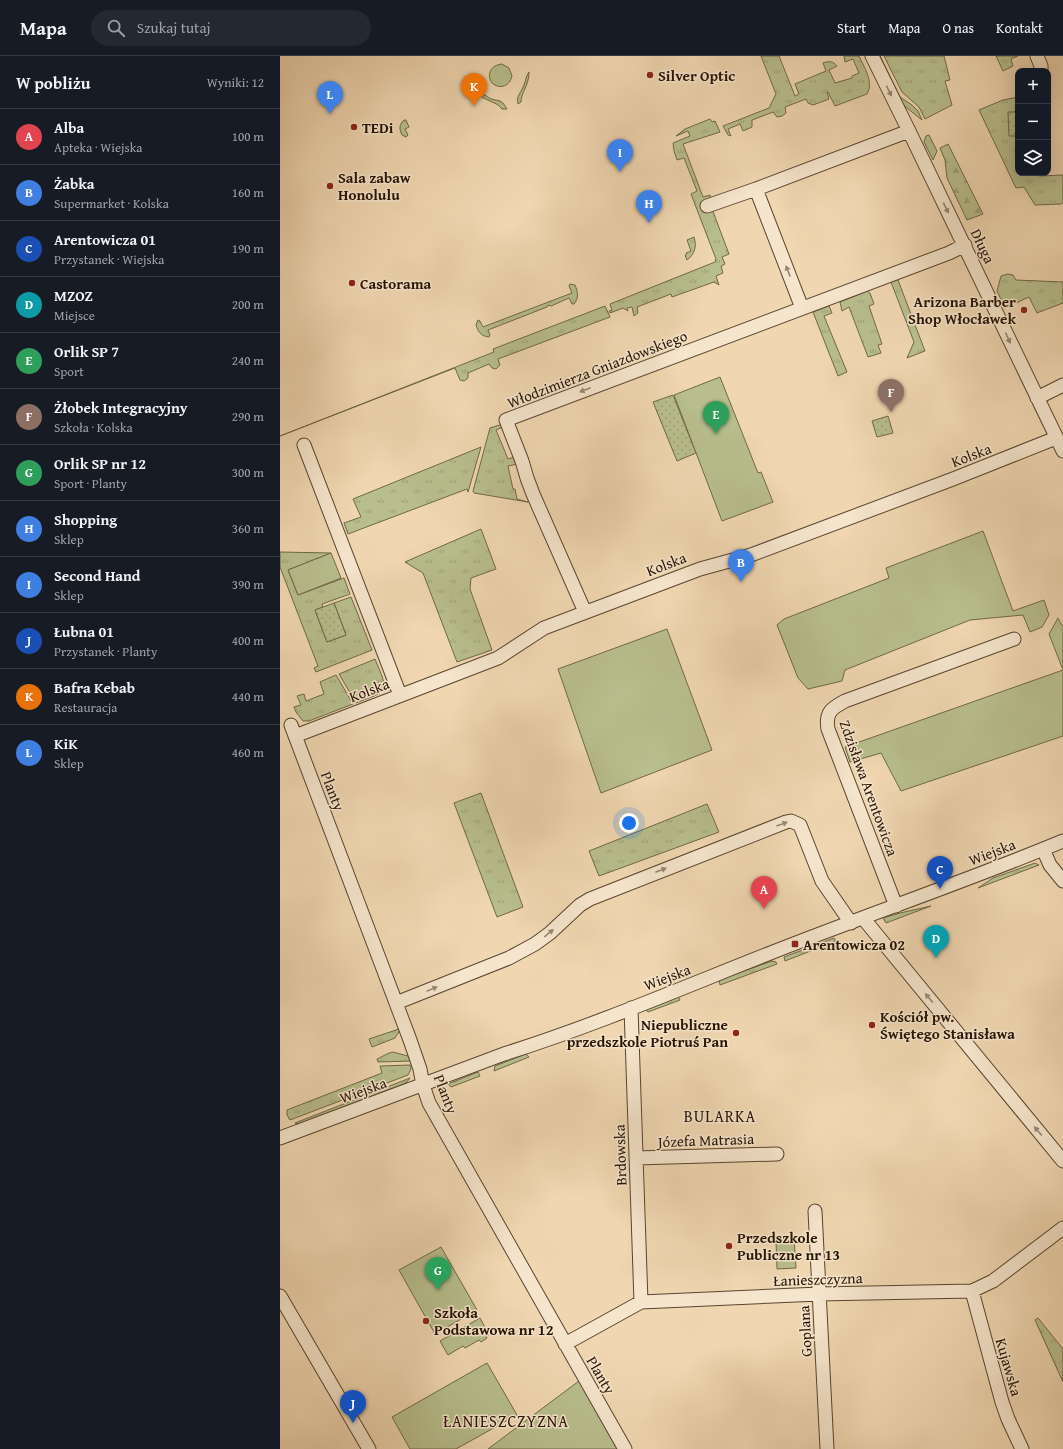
<!DOCTYPE html>
<html lang="pl">
<meta charset="utf-8">
<style>
:root{--surface:#171b24;--page:#242831;--text:#f1f3f6;--muted:#9ea1a6;--line:#363941;--accent:#c59692}
body{margin:0;font-family:"Gentium Book Plus",serif;background:var(--page);color:var(--text)}
.controls{position:absolute;right:12px;top:12px;display:grid;overflow:hidden;border-radius:8px;box-shadow:0 4px 16px #0002}
.controls button{width:36px;height:36px;display:grid;place-items:center;padding:0;border:0;border-bottom:1px solid var(--line);background:var(--surface);color:var(--text);font:20px sans-serif}
.you{position:absolute;left:349px;top:767px;width:14px;height:14px;margin:-10px;border:3px solid #fff;border-radius:50%;background:#1a73e8;box-shadow:0 0 0 6px #1a73e833}
.badge{display:grid;place-items:center;width:26px;height:26px;border-radius:50%;background:var(--accent);color:#fff;font-size:13px;font-weight:700}
.pin{position:absolute;translate:-50% -33px;filter:drop-shadow(0 1px 2px #0008)}
.pin::after{content:'';position:absolute;top:21px;width:14px;height:12px;background:inherit;clip-path:polygon(0 0,100% 0,50% 100%)}
.list{margin:0;padding:0;list-style:none}
h2{display:flex;justify-content:space-between;align-items:center;height:52px;margin:0;padding:0 16px;font-size:17px}
h2 small{font-size:13px;font-weight:400;color:var(--muted)}
.list li{display:grid;grid-template-columns:26px 1fr auto;gap:12px;align-items:center;box-sizing:border-box;height:56px;padding:0 16px;border-top:1px solid var(--line)}
.list b{display:block;font-size:15px;white-space:nowrap}
.list p{margin:0;font-size:13px;white-space:nowrap;color:var(--muted)}
.list em{font-size:13px;font-style:normal;color:var(--muted)}
.icon{flex:none;width:22px;height:22px;fill:none;stroke:currentColor;stroke-width:2;stroke-linecap:round;stroke-linejoin:round}
.map{position:relative;flex:none;width:783px;height:1393px;overflow:hidden}
header{display:flex;align-items:center;gap:24px;box-sizing:border-box;height:56px;padding:0 20px;background:var(--surface);border-bottom:1px solid var(--line)}
header strong{font-size:19px}
nav{display:flex;gap:22px;margin-inline-start:auto;font-size:14px}
.search{width:280px;height:36px;background:var(--page);display:flex;align-items:center;gap:10px;box-sizing:border-box;padding:0 14px;border-radius:22px;color:var(--muted);font-size:15px}
main{display:flex}
aside{flex:1;background:var(--surface)}
.map>svg:first-child{display:block}
.grass{fill:url(#grass-tufts);stroke:#706848}
.forest{fill:url(#forest-firs);stroke:#706848}
.park{fill:url(#park-dots);stroke:#706848}
.garden{fill:#b8be8d;stroke:#706848}
.lines{fill:none;stroke-linecap:round;stroke-linejoin:round}
.minor-casing{stroke:#59442e;stroke-width:15}
.minor{stroke:#f5e5cc;stroke-width:13}
.oneway{fill:#988672}
.poi-dot{fill:#8f2418;stroke:#f5e5cc;stroke-width:1.5}
.labels{text-anchor:middle;dominant-baseline:central;stroke-width:3;stroke-linejoin:round;paint-order:stroke}
.poi-label{font-size:15px;font-weight:bold;fill:#271303;stroke:#f5e5cc;text-anchor:start}
.street-label{font-size:15px;fill:#271303;stroke:#f5e5cc}
.neighbourhood-label{font-size:16px;letter-spacing:1px;fill:#271303;stroke:#f5e5cc}
</style>
<header>
<strong>Mapa</strong>
<div class="search"><svg class="icon" aria-label="search" viewBox="0 0 24 24"><circle cx="10" cy="10" r="6"/><path d="M15 15l6 6"/></svg>Szukaj tutaj</div>
<nav><a>Start</a><a>Mapa</a><a>O nas</a><a>Kontakt</a></nav>
</header>
<main>
<aside>
<h2>W pobliżu<small>Wyniki: 12</small></h2>
<ul class="list">
<li><span class="badge" style="background:#e0444e">A</span><div><b>Alba</b><p>Apteka · Wiejska</p></div><em>100 m</em></li>
<li><span class="badge" style="background:#3f7fe0">B</span><div><b>Żabka</b><p>Supermarket · Kolska</p></div><em>160 m</em></li>
<li><span class="badge" style="background:#1a4fb4">C</span><div><b>Arentowicza 01</b><p>Przystanek · Wiejska</p></div><em>190 m</em></li>
<li><span class="badge" style="background:#0f9aa8">D</span><div><b>MZOZ</b><p>Miejsce</p></div><em>200 m</em></li>
<li><span class="badge" style="background:#2e9e5b">E</span><div><b>Orlik SP 7</b><p>Sport</p></div><em>240 m</em></li>
<li><span class="badge" style="background:#8d6e63">F</span><div><b>Żłobek Integracyjny</b><p>Szkoła · Kolska</p></div><em>290 m</em></li>
<li><span class="badge" style="background:#2e9e5b">G</span><div><b>Orlik SP nr 12</b><p>Sport · Planty</p></div><em>300 m</em></li>
<li><span class="badge" style="background:#3f7fe0">H</span><div><b>Shopping</b><p>Sklep</p></div><em>360 m</em></li>
<li><span class="badge" style="background:#3f7fe0">I</span><div><b>Second Hand</b><p>Sklep</p></div><em>390 m</em></li>
<li><span class="badge" style="background:#1a4fb4">J</span><div><b>Łubna 01</b><p>Przystanek · Planty</p></div><em>400 m</em></li>
<li><span class="badge" style="background:#e8710a">K</span><div><b>Bafra Kebab</b><p>Restauracja</p></div><em>440 m</em></li>
<li><span class="badge" style="background:#3f7fe0">L</span><div><b>KiK</b><p>Sklep</p></div><em>460 m</em></li>
</ul>
</aside>
<div class="map">
<svg width="783" height="1393" viewBox="0 0 783 1393">
<defs>
<pattern id="grass-tufts" width="24" height="20" patternUnits="userSpaceOnUse"><rect width="24" height="20" fill="#b8be8d"/><path d="M3 7l-1-3M5 7V3M7 7l1-3M15 17l-1-3M17 17v-4M19 17l1-3" fill="none" stroke="#9ea278"/></pattern>
<pattern id="forest-firs" width="22" height="20" patternUnits="userSpaceOnUse"><rect width="22" height="20" fill="#b8be8d"/><path d="M5 1l3.5 6h-7zM16 11l3.5 6h-7z" fill="#9ea278"/></pattern>
<pattern id="park-dots" width="8" height="8" patternUnits="userSpaceOnUse"><rect width="8" height="8" fill="#b8be8d"/><path d="M2 2h.1M6 6h.1" fill="none" stroke="#9ea278" stroke-width="1.8" stroke-linecap="round"/></pattern>
</defs>
<rect width="100%" height="100%" fill="#f0d7b1"/>
<filter id="stains"><feTurbulence type="fractalNoise" baseFrequency=".005" numOctaves="4"/><feColorMatrix values="0 0 0 0 .2 0 0 0 0 .09 0 0 0 0 .02 0 0 0 .5 -.17"/></filter>
<radialGradient id="worn" r=".72"><stop offset=".6" stop-color="#630" stop-opacity="0"/><stop offset="1" stop-color="#630" stop-opacity=".3"/></radialGradient>
<!-- grass -->
<path class="grass" d="M481,0H499L515,40L519,38L515,28L546,15L543,7C549,5 553,5 557,10L549,14L555,27L572,22V20L579,17L573,3L565,6L564,0H579C584,11 594,26 587,38L555,50L548,36H547L549,43L533,49L528,47L526,43L505,51L506,57L502,60L497,61L493,56L472,64V71L463,75L460,68L448,73L451,80L448,79L443,70L489,52L496,38Z
M598,0H600L620,41L632,49L638,55L642,64L622,48Z
M604,0H664L670,24L665,25L672,49L645,63L639,51L622,36Z
M716,0H738L731,3L733,10L723,15Z
M249,16C249,30 241,36 241,46L238,48C236,40 241,37 244,29C246,24 246,20 249,16Z
M198,37L203,38L211,43L220,45L223,47L227,53H222C217,45 205,46 198,37Z
M733,42H738V117H759V120L783,119V147L781,148L755,149L744,131L736,132L699,54L723,44Z
M430,63L432,66L435,65L440,76L403,88L423,141L430,139L432,153L449,198L442,201L445,208L441,210L443,217L436,220L439,229L434,226L392,241L391,238L357,251L358,257L354,260L352,251L347,252L348,255L343,252L330,257L329,255L332,254L330,248L435,206L436,203L411,138L417,135L404,102L397,104L394,95L393,87L410,80L408,75L396,80L405,73Z
M124,64H126L129,71L125,73L128,79L126,81L122,79C119,73 119,69 124,64Z
M649,79L657,95L653,104L644,86L646,80Z
M414,181C417,190 415,198 407,204L405,199L407,198L406,197L411,195L407,184Z
M728,218L733,219L736,224L783,226V247L757,257L749,241L725,252L717,235L721,220Z
M618,224L645,295L627,302L634,286L611,226Z
M290,228L295,229C298,236 299,242 294,248H292L289,242L271,250L268,249L267,251L208,274L210,279L209,281C201,280 198,276 196,269L198,264L200,265L203,271L292,237L289,230Z
M587,235L590,237L594,248L589,250L602,288L598,289L601,297L588,301L569,251L562,255L560,246Z
M325,250L330,261L218,303L220,309L216,313L212,312L209,308L188,317V322L184,325L180,324L175,312L0,380L214,296L213,293Z
M549,250L552,257L544,260L567,316L558,320L533,256Z
M223,368V371L216,374L228,403L234,401L238,408L228,410L233,433H235L237,443L248,446L194,437L193,435L210,372Z
M201,391L188,436L187,433L68,478L64,467L81,461L73,443Z
M201,473L216,513L191,522L190,533L212,594L177,606L143,517L125,506Z
M0,496L51,497L8,514L18,539L64,522L70,538L42,548L43,551L35,554L47,586L66,579L54,547L71,541L92,594L36,616L34,612L38,610L0,511Z
M95,603C109,637 110,634 76,647L59,618Z
M56,619L73,648L29,665H23L16,656L14,651L21,649L17,640L24,638L26,645L44,638L40,626Z
M201,737L243,851L217,861L174,747Z
M427,748L439,776L319,820L309,795Z
M755,807L759,809L698,832L713,822Z
M651,850L606,867L603,862L620,857Z
M554,882L556,885L505,905L504,901Z
M492,905L496,906L497,908L440,929L439,924Z
M398,940L400,944L368,956L366,954Z
M119,973L120,974L115,982L92,991L89,983Z
M113,996L128,1000L132,1005L98,1006L97,1003L109,997Z
M246,998L249,1001L214,1015L215,1010Z
M130,1009L131,1013L128,1019L10,1064L7,1059V1054L102,1017L100,1010Z
M198,1016L200,1020L171,1031L168,1028Z
M130,1022L126,1027L18,1068L15,1067Z
M758,1262L783,1293V1326L755,1264Z"/>
<!-- forest -->
<path class="forest" d="M668,88L703,158L687,164L667,122L665,104L660,92Z"/>
<!-- park -->
<path class="park" d="M728,56H738V80H729Z
M393,339L416,397L397,405L373,346Z
M608,360L613,377L597,381L592,365Z
M54,547L66,579L47,586L35,554Z"/>
<!-- garden -->
<path class="garden" d="M222,8L229,12L232,20C230,30 220,34 212,27C206,18 211,9 222,8Z
M440,321L478,417L481,416L493,446L442,465L394,339Z
M703,475L733,555L764,544L769,559L762,571L750,576L743,559L690,564L565,614L562,625L528,633L518,622L497,569L504,563L609,522L606,512Z
M51,497L61,522L18,539L8,514Z
M778,562L783,571V680L621,735L601,697L570,706L565,691L783,614L769,578Z
M387,573L432,694L321,737L278,613Z
M514,1183L516,1212L497,1213L496,1184Z
M161,1191L197,1254L155,1278L119,1214Z
M200,1262L209,1279L206,1280L207,1282L201,1286L199,1284L185,1292L183,1290L168,1299L160,1285Z
M207,1307L237,1359L176,1393H130L112,1361Z
M303,1322L342,1393H208Z"/>
<g class="lines">
<!-- minor casing -->
<g class="minor-casing">
<path id="minor" d="M592,0L629,75L783,395
M757,0L761,10V15
M476,133L522,252
M427,150L476,133L629,75
M757,342L783,329
M24,389L120,639
M305,556L253,438L247,422L242,405L226,364L669,197L685,189
M11,669L130,984L140,1013L143,1029L149,1047L345,1393
M15,680L218,602L264,572L420,513L471,499L673,423L776,382
M763,793L770,809L783,825
M616,850L548,673C545,656 552,652 565,645L734,583
M583,862L783,1105
M116,947L229,902L255,888L270,877L300,849L310,843L506,766L511,765L520,769L542,825L571,867
M351,952L361,1246
M0,1082L224,998C316,969 404,931 493,896C589,858 687,825 783,785
M356,1102L497,1098
M535,1155L547,1393
M692,1235L722,1346L728,1363L742,1393
M0,1240L89,1393
M285,1288L361,1246L539,1238L692,1235L713,1225L783,1172"/>
</g>
<!-- minor -->
<use href="#minor" class="minor"/>
</g>
<!-- one-way arrows -->
<defs><path id="oneway-solid" d="M-6-.8H1V-3.2L6.5 0L1 3.2V.8H-6Z"/></defs>
<g class="oneway">
<use href="#oneway-solid" transform="translate(609 35) rotate(64)"/>
<use href="#oneway-solid" transform="translate(666 152) rotate(64)"/>
<use href="#oneway-solid" transform="translate(508 215) rotate(-111)"/>
<use href="#oneway-solid" transform="translate(728 282) rotate(65)"/>
<use href="#oneway-solid" transform="translate(305 334) rotate(159)"/>
<use href="#oneway-solid" transform="translate(502 768) rotate(-20)"/>
<use href="#oneway-solid" transform="translate(381 814) rotate(-21)"/>
<use href="#oneway-solid" transform="translate(269 877) rotate(-39)"/>
<use href="#oneway-solid" transform="translate(152 933) rotate(-22)"/>
<use href="#oneway-solid" transform="translate(649 942) rotate(-130)"/>
<use href="#oneway-solid" transform="translate(758 1075) rotate(-130)"/>
</g>
<!-- markers -->
<g class="poi-dot">
<circle cx="370" cy="19" r="4"/>
<circle cx="74" cy="71" r="4"/>
<circle cx="50" cy="130" r="4"/>
<circle cx="72" cy="227" r="4"/>
<circle cx="744" cy="254" r="4"/>
<rect x="511" y="884" width="8" height="8" rx="2"/>
<circle cx="592" cy="969" r="4"/>
<circle cx="456" cy="977" r="4"/>
<circle cx="449" cy="1190" r="4"/>
<circle cx="146" cy="1265" r="4"/>
</g>
<g class="labels">
<!-- poi labels -->
<g class="poi-label">
<text x="378" y="19">Silver Optic</text>
<text x="82" y="71">TEDi</text>
<text x="58" y="121">Sala zabaw<tspan x="58" dy="17">Honolulu</tspan></text>
<text x="80" y="227">Castorama</text>
<text x="736" y="245" text-anchor="end">Arizona Barber<tspan x="736" dy="17">Shop Włocławek</tspan></text>
<text x="523" y="888">Arentowicza 02</text>
<text x="600" y="960">Kościół pw.<tspan x="600" dy="17">Świętego Stanisława</tspan></text>
<text x="448" y="968" text-anchor="end">Niepubliczne<tspan x="448" dy="17">przedszkole Piotruś Pan</tspan></text>
<text x="457" y="1181">Przedszkole<tspan x="457" dy="17">Publiczne nr 13</tspan></text>
<text x="154" y="1256">Szkoła<tspan x="154" dy="17">Podstawowa nr 12</tspan></text>
</g>
<!-- street labels -->
<g class="street-label">
<text transform="translate(703 190) rotate(65)">Długa</text>
<text transform="translate(317 313) rotate(-21)">Włodzimierza Gniazdowskiego</text>
<text transform="translate(691 399) rotate(-21)">Kolska</text>
<text transform="translate(386 508) rotate(-21)">Kolska</text>
<text transform="translate(89 634) rotate(-21)">Kolska</text>
<text transform="translate(589 732) rotate(70)">Zdzisława Arentowicza</text>
<text transform="translate(53 735) rotate(69)">Planty</text>
<text transform="translate(712 796) rotate(-21)">Wiejska</text>
<text transform="translate(387 921) rotate(-21)">Wiejska</text>
<text transform="translate(83 1034) rotate(-20)">Wiejska</text>
<text transform="translate(166 1038) rotate(69)">Planty</text>
<text transform="translate(426 1084) rotate(-2)">Józefa Matrasia</text>
<text transform="translate(340 1099) rotate(-92)">Brdowska</text>
<text transform="translate(538 1223) rotate(-2)">Łanieszczyzna</text>
<text transform="translate(525 1275) rotate(-93)">Goplana</text>
<text transform="translate(729 1311) rotate(74)">Kujawska</text>
<text transform="translate(321 1319) rotate(60)">Planty</text>
</g>
<!-- neighbourhood labels -->
<g class="neighbourhood-label">
<text x="440" y="1060">BULARKA</text>
<text x="226" y="1365">ŁANIESZCZYZNA</text>
</g>
</g>
<rect width="100%" height="100%" filter="url(#stains)"/>
<rect width="100%" height="100%" fill="url(#worn)"/>
</svg>
<div class="controls">
<button>+</button>
<button>−</button>
<button><svg class="icon" aria-label="layers" viewBox="0 0 24 24"><path d="M12 4l9 5-9 5-9-5zM3 14l9 5 9-5"/></svg></button>
</div>
<div class="you"></div>
<div class="pin badge" style="left:484px;top:853px;background:#e0444e">A</div>
<div class="pin badge" style="left:461px;top:526px;background:#3f7fe0">B</div>
<div class="pin badge" style="left:660px;top:833px;background:#1a4fb4">C</div>
<div class="pin badge" style="left:656px;top:902px;background:#0f9aa8">D</div>
<div class="pin badge" style="left:436px;top:378px;background:#2e9e5b">E</div>
<div class="pin badge" style="left:611px;top:356px;background:#8d6e63">F</div>
<div class="pin badge" style="left:158px;top:1234px;background:#2e9e5b">G</div>
<div class="pin badge" style="left:369px;top:167px;background:#3f7fe0">H</div>
<div class="pin badge" style="left:340px;top:116px;background:#3f7fe0">I</div>
<div class="pin badge" style="left:73px;top:1367px;background:#1a4fb4">J</div>
<div class="pin badge" style="left:194px;top:50px;background:#e8710a">K</div>
<div class="pin badge" style="left:50px;top:58px;background:#3f7fe0">L</div>
</div>
</main>
